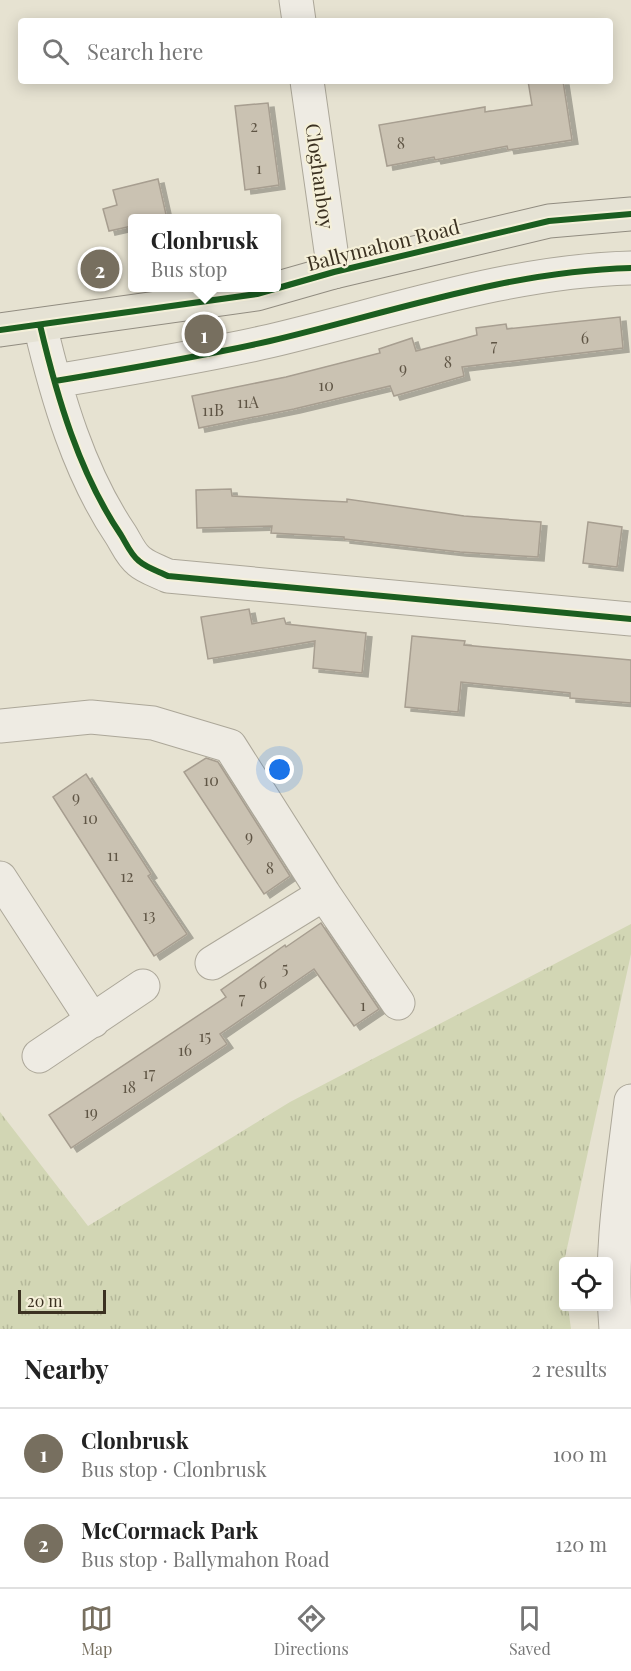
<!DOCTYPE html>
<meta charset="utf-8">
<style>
:root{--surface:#fff;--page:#f2f2f2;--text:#222;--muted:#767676;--line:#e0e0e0;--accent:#776f5f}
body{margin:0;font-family:"Playfair Display",serif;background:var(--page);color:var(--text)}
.controls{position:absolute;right:18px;bottom:18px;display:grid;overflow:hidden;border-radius:6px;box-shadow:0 3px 15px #0003}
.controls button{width:54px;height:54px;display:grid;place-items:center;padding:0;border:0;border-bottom:2px solid var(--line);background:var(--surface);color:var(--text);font:30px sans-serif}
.scale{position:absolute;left:18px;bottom:15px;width:88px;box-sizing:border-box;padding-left:6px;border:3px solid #3b3121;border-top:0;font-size:16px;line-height:21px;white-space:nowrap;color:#3b3121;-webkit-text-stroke:4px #f5f0d9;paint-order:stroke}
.you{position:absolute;left:280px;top:770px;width:21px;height:21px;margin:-15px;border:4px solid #fff;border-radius:50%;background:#1a73e8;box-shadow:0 0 0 9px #1a73e833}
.badge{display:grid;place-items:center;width:39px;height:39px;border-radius:50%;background:var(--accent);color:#fff;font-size:20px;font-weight:700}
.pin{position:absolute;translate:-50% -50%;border:3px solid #fff;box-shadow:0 2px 6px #0006}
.popup{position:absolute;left:128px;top:214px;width:153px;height:78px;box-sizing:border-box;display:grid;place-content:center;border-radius:6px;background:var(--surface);filter:drop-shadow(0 2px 4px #0005);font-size:20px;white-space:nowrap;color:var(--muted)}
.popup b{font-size:22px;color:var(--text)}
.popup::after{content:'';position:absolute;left:50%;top:100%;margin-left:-12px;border:12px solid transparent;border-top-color:var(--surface)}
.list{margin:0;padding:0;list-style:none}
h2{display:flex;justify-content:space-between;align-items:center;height:78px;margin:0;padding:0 24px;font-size:26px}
h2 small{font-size:20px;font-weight:400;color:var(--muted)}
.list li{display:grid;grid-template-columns:39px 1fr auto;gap:18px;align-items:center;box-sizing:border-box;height:90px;padding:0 24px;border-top:2px solid var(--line)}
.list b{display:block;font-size:22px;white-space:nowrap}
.list p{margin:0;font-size:20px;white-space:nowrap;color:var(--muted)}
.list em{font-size:20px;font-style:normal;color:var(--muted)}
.icon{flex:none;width:33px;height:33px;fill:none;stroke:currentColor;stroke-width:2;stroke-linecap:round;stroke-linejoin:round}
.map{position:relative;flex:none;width:631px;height:1329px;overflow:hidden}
.search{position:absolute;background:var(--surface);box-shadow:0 3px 15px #0003;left:18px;right:18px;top:18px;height:66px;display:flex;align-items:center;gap:15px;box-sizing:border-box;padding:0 21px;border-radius:6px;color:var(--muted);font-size:22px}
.sheet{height:258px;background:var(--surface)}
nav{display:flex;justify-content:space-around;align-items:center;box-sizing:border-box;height:84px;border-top:2px solid var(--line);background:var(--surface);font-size:16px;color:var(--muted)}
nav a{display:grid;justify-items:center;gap:3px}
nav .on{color:var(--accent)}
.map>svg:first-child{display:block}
.park{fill:url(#park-tufts)}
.building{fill:#cac2b2;stroke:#a79e90;stroke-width:1.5;filter:url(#shadow)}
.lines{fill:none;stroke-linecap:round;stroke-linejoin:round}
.minor-casing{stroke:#aca799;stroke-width:35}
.major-casing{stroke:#918c80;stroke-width:35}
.minor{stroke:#eeebe3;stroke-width:33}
.major{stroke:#e5e2d4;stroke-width:33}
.cycleway-casing{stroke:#f5f0d9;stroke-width:10}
.cycleway{stroke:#1b5e20;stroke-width:6}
.labels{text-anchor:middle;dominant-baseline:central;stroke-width:4.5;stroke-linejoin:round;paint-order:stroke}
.number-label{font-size:16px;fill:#5f5545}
.street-label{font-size:20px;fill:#3b3121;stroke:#f5f0d9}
</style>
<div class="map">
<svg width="631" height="1329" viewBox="0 0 631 1329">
<defs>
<pattern id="park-tufts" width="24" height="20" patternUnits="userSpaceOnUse" patternTransform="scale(1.5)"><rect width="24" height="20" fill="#d2d6b4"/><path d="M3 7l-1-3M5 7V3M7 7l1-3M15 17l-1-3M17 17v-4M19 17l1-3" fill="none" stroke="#b5b89a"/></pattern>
<filter id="shadow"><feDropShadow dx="6" dy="4" stdDeviation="0" flood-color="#0004"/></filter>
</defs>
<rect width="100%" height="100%" fill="#e6e2d1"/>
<!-- park -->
<path class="park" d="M631,924V954L564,1262V1306L568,1307L571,1329H0V1112L88,1226L290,1102Z"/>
<!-- building -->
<path class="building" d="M528,81H563L572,140L508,150L507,146L435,160L434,157L387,166L379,125L485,107V112L532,105Z
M268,103L279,185L245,190L235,106Z
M158,179L167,219H132V226L109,231L103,209L117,205L113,190Z
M620,317L623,348L462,367L464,376L394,396L390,386L294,409L199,428L192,396L286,377L380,353L379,349L412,338L416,351L477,335L476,328L506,324L507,329Z
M231,489L232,496L347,502V499L464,516L541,522L538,557L460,552L344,539V537L271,533L272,526L197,528L196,490Z
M588,522L622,527L617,567L583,563Z
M249,609L252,624L284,618L286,624L366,633L362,673L313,668L315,641L208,659L201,617Z
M412,636L465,641L464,645L631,660V703L570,698V693L461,682L458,712L405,707Z
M206,758L218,762L290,876L264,894L184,772Z
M86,774L151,874L148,876L187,934L154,956L53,797Z
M321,923L379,1009L354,1026L314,969L220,1034L227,1044L71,1148L49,1115L226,997L221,990L285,945L286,947Z"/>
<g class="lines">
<!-- minor casing -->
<g class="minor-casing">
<path id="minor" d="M296,0L299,21
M307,81L334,272
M40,325C57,397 79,473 121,535C126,543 131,555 139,561C147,568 158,571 168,576L631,619
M55,381C127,369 199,357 270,341C389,313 508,271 631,268
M0,726L91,717L153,723L230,746L324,894L398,1003
M0,878L93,1021
M212,963L324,894
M39,1056L143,986
M616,1329C609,1253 622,1177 631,1101"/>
</g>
<!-- major casing -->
<g class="major-casing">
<path id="major" d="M0,330L257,294L334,272L549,221L631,214"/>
</g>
<!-- minor -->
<use href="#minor" class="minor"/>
<!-- major -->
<use href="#major" class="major"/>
<!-- cycleway casing -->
<g class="cycleway-casing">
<path id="cycleway" d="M40,325C57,397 79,473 121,535C126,543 131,555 139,561C147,568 158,571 168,576L631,619
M0,330L257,294L334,272L549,221L631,214
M55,381C127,369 199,357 270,341C389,313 508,271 631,268"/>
</g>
<!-- cycleway -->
<use href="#cycleway" class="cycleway"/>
</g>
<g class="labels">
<!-- number labels -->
<g class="number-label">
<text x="254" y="125">2</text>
<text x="401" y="142">8</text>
<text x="259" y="167">1</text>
<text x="585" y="337">6</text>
<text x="494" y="344">7</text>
<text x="448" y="361">8</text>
<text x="403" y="367">9</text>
<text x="326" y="384">10</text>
<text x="248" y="401">11A</text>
<text x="213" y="409">11B</text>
<text x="211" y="779">10</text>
<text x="76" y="796">9</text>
<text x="90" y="817">10</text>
<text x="249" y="835">9</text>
<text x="113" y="854">11</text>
<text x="270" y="867">8</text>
<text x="127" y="875">12</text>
<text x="149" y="914">13</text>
<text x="285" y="967">5</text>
<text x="263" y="982">6</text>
<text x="242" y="997">7</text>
<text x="363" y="1004">1</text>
<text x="205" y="1035">15</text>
<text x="185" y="1049">16</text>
<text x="149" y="1072">17</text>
<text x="129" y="1086">18</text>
<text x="91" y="1111">19</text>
</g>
<!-- street labels -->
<g class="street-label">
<text transform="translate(321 176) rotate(82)">Cloghanboy</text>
<text transform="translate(383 244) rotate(-14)">Ballymahon Road</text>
</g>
</g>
</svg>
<div class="controls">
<button><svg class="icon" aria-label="locate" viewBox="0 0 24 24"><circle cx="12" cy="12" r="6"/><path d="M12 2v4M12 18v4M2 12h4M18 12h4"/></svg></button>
</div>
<div class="scale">20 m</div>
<div class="you"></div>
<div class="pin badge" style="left:204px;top:334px">1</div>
<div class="popup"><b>Clonbrusk</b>Bus stop</div>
<div class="pin badge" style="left:100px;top:269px">2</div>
<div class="search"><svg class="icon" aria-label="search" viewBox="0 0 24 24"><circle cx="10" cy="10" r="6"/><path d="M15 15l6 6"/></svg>Search here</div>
</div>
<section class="sheet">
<h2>Nearby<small>2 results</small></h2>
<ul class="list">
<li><span class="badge">1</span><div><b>Clonbrusk</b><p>Bus stop · Clonbrusk</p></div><em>100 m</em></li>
<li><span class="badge">2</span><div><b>McCormack Park</b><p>Bus stop · Ballymahon Road</p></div><em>120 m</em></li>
</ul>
</section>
<nav>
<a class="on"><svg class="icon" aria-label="map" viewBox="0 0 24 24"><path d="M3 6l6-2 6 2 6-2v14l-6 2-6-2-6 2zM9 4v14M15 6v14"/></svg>Map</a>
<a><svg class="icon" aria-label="directions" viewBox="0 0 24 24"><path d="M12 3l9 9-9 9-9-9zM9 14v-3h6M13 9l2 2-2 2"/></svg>Directions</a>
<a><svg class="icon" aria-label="saved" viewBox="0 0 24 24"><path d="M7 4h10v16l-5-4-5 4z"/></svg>Saved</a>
</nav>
